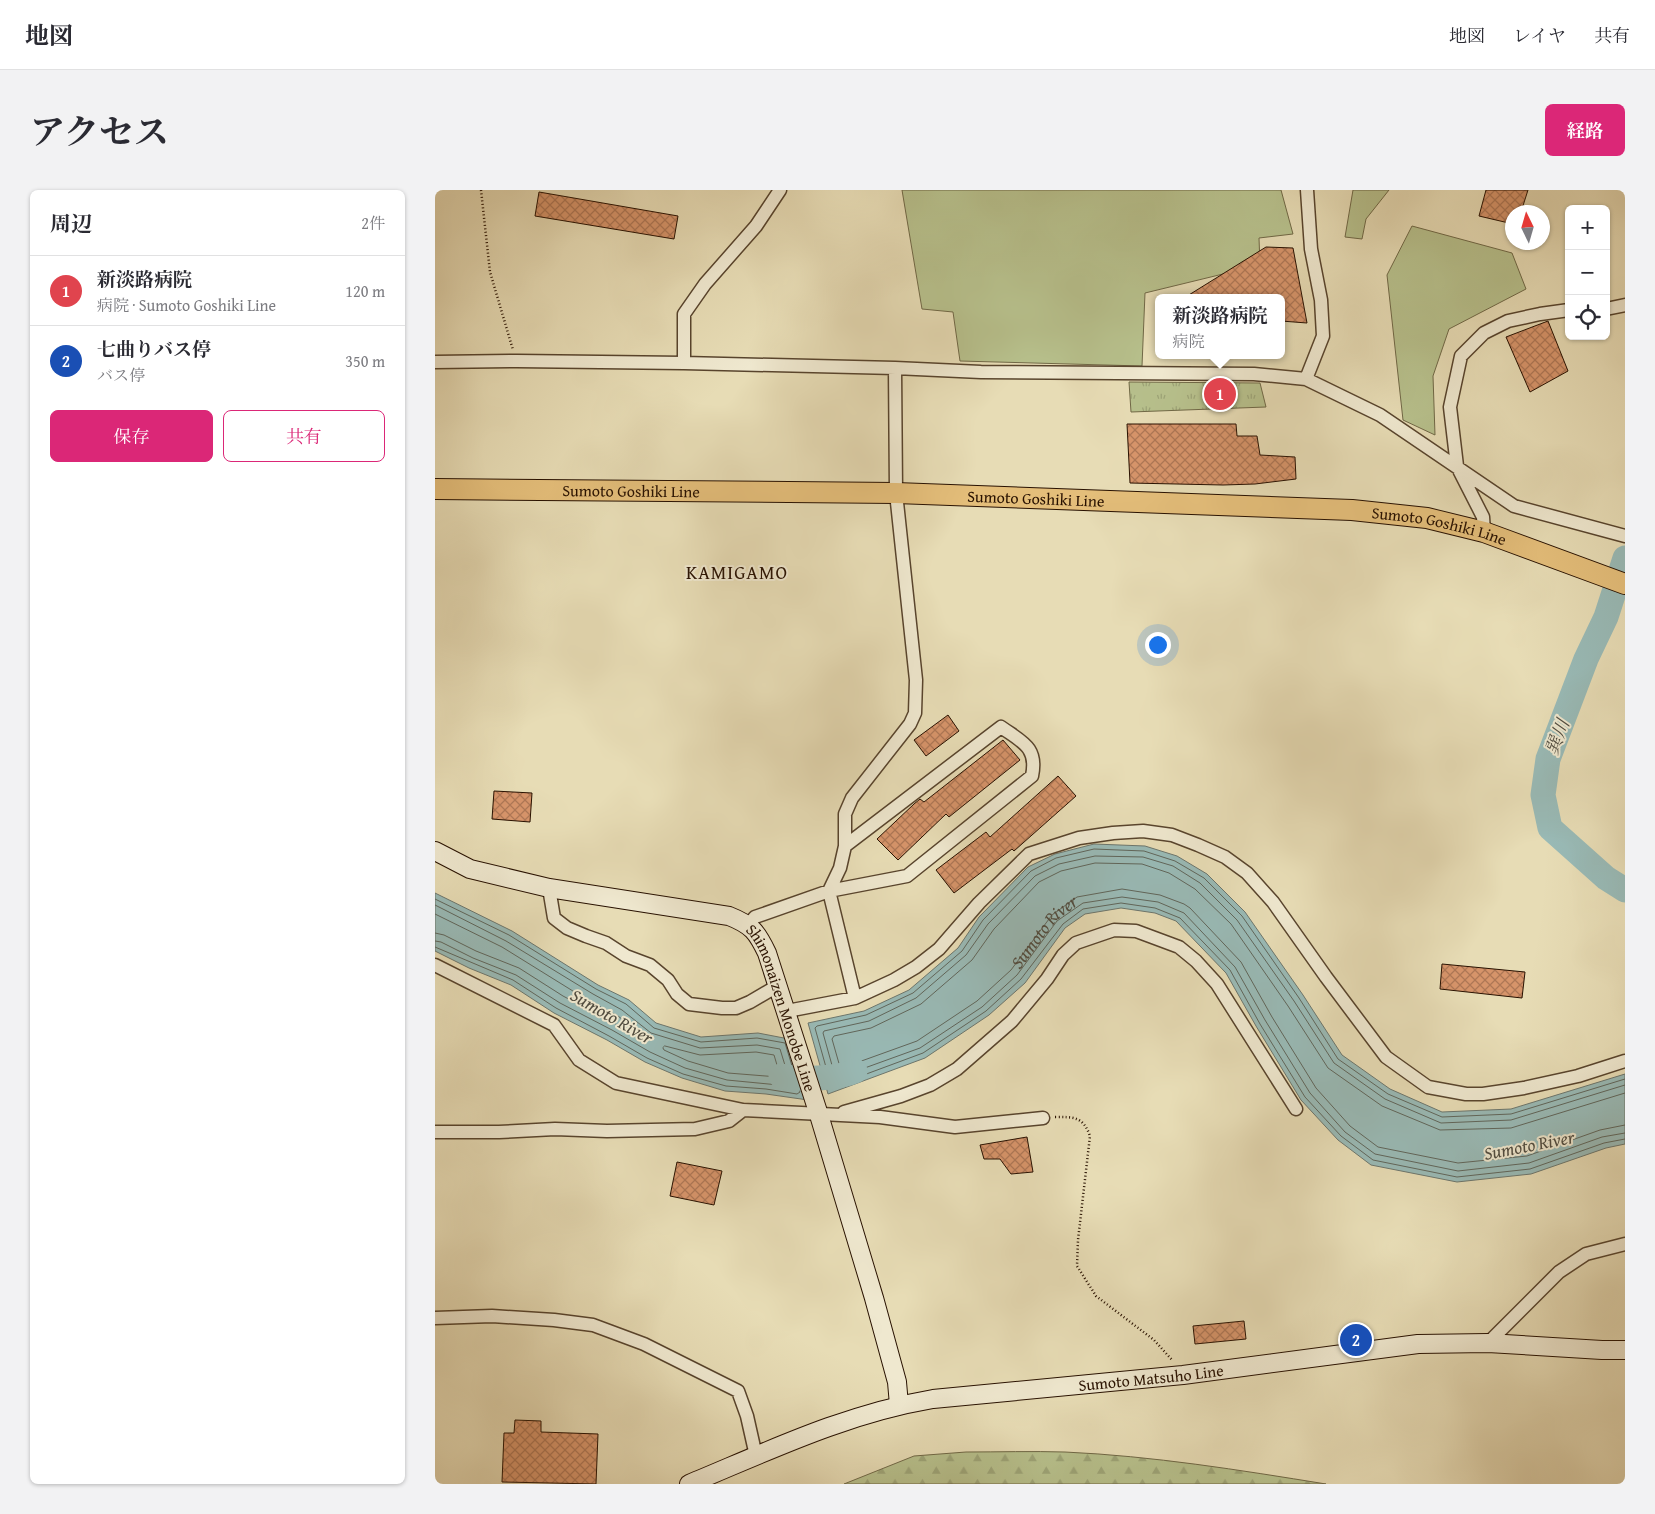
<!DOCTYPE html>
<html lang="ja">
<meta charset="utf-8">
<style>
:root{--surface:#fff;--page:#f2f2f3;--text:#2b2b33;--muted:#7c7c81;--line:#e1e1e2;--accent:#db2777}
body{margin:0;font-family:"Gentium Book Plus","Noto Serif JP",serif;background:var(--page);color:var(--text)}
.controls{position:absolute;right:15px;top:15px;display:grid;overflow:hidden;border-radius:8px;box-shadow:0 1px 4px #0004}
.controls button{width:45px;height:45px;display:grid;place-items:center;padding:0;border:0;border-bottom:1px solid var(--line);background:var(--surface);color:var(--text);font:25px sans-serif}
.compass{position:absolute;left:1070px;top:15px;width:45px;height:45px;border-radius:50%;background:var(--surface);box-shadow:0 1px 4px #0004;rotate:355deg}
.you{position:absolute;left:722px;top:454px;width:18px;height:18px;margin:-12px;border:4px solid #fff;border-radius:50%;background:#1a73e8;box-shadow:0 0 0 8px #1a73e833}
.badge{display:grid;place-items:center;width:32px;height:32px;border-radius:50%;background:var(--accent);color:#fff;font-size:16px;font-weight:700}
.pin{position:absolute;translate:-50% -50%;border:2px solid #fff;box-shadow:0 1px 5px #0006}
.popup{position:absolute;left:720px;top:104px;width:130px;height:65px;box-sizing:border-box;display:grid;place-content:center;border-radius:8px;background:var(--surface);filter:drop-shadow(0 1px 4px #0005);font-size:16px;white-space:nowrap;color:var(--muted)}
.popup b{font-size:19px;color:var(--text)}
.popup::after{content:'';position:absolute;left:50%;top:100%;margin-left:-10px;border:10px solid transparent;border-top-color:var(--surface)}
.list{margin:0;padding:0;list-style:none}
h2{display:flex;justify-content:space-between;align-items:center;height:65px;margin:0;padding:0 20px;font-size:21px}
h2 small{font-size:16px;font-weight:400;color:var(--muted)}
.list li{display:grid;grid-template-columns:32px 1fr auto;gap:15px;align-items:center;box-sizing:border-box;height:70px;padding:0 20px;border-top:1px solid var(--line)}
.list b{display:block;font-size:19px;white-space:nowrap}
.list p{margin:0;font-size:16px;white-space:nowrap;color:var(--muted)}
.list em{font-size:16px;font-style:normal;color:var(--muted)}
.actions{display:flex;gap:10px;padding:15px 20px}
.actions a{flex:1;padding:11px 0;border:1px solid var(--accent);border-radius:8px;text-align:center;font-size:18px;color:var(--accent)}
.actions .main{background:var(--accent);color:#fff}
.icon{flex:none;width:28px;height:28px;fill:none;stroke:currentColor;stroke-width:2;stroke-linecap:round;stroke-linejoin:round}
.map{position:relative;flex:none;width:1190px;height:1294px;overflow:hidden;border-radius:8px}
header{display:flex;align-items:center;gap:30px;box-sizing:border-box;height:70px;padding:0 25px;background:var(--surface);border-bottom:1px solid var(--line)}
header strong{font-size:24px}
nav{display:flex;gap:28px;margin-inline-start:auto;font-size:18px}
.intro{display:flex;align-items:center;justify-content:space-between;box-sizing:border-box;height:120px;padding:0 30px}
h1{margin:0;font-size:35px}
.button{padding:12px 22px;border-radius:8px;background:var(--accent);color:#fff;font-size:18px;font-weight:700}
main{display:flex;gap:30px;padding:0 30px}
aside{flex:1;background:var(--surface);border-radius:8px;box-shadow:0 1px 4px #0004}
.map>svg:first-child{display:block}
.grass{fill:#b7c08c;stroke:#706846}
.forest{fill:url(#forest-firs);stroke:#706846}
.park{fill:url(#park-tufts);stroke:#706846}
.water{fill:#99bab6;stroke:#6c766d}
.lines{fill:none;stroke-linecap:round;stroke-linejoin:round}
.shore{stroke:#60665b;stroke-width:1}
.river{stroke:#99bab6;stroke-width:25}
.building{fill:url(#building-cross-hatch);stroke:#281100}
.street-casing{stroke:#58442d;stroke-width:15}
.secondary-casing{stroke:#281100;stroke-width:20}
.primary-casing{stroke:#281100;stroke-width:22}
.path{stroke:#281100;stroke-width:2.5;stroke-dasharray:1 2.5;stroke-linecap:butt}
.street{stroke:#efe8cf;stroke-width:12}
.secondary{stroke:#efe8cf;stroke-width:18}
.primary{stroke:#e4be7a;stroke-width:20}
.labels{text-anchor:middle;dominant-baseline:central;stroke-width:4;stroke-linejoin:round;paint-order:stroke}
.street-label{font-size:16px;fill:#281100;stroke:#efe8cf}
.water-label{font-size:18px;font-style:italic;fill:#504c40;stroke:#efe8cf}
.quarter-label{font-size:19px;letter-spacing:1px;fill:#281100;stroke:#efe8cf}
</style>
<header>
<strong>地図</strong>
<nav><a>地図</a><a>レイヤ</a><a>共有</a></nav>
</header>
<div class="intro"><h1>アクセス</h1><a class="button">経路</a></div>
<main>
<aside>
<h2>周辺<small>2件</small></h2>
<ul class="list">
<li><span class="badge" style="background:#e0444e">1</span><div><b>新淡路病院</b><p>病院 · Sumoto Goshiki Line</p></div><em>120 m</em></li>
<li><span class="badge" style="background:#1a4fb4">2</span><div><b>七曲りバス停</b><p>バス停</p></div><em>350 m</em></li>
</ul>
<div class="actions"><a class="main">保存</a><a>共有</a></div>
</aside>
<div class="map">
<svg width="1190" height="1294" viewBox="0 0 1190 1294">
<defs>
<pattern id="forest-firs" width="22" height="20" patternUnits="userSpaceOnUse" patternTransform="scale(1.25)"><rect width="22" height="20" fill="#b7c08c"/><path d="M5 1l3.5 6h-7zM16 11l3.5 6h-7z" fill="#9da477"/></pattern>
<pattern id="park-tufts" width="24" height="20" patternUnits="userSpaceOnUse" patternTransform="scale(1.25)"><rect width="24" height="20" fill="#b7c08c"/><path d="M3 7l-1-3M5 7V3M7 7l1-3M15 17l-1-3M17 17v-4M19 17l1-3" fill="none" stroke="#9da477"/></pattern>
<pattern id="building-cross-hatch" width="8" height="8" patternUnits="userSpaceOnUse" patternTransform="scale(1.25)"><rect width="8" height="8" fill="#d6946a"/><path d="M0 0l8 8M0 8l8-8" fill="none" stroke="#ae7755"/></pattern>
</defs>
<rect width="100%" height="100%" fill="#e7dcb5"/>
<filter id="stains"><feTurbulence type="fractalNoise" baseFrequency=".004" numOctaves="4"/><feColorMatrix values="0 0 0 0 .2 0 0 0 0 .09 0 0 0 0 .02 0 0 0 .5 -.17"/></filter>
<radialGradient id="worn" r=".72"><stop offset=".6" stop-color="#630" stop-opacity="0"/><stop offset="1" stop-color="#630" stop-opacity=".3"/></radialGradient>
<!-- grass -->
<path class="grass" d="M467,0H846L858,44L824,48L825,75L710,103L707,176L525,171L518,122L487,119Z
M918,0H954L931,29L927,49L910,47Z
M977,36L1077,63L1091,99L1014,139L998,186L1000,245L968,230L952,85Z"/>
<!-- forest -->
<path class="forest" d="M531,1262C564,1262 597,1261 630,1262C718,1266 804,1280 891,1294H409L479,1266Z"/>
<!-- park -->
<path class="park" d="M694,192L825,193L831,217L696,222Z"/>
<!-- water -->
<path class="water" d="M659,654L710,656L742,666L772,684L810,722L868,805L907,865L955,899L1007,922L1076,919L1190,884V954L1171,958L1096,984L1022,992L936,975L903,950L866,910L821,836L791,783L741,731L720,723L686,718L650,724L630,738L590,793L554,825L490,868L393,904L373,833L429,821L474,800L523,758L544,727L593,677L620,664Z
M0,703L77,741L163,795L194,810L221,833L266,847L323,843L354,849L373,910L331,904L290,901L247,888L210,872L172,850L119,823L76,795L34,778L0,761Z"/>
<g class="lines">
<!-- shore -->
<g class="shore">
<path d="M0,709L74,745L161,799L191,814L219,838L266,852L322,848L350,853L365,902L362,904L331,899L291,896L248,884L212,868L174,846L121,818L78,790L0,757"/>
<path d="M0,715L71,751L158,804L187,820L216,843L265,858L322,855L345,859L356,895L354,896L292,890L250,878L215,862L177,840L125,813L81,785L38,768L6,752L0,751"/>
<path d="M0,724L67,757L154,811L183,826L197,837V840L194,841L128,806L84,778L41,761L9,745L0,743"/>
<path d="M230,856L265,865L321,862L339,865L345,885L343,887L293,883L253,871L229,860L228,858Z"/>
<path d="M1190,889L1076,924L1007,927L953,904L903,869L864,808L807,726L769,688L740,671L709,661L659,659L621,668L596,681L548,730L527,761L478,803L431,825L382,836L380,838L396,895L399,896L488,863L551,821L586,789L628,734L648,719L686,713L720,718L745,728L795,780L825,834L870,907L906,946L938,970L1022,987L1095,979L1169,953L1190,949"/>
<path d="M1190,895L1076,930L1006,933L950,909L899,873L859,811L802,730L765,693L738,676L708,667L660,666L624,674L600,686L553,734L531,765L481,808L434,831L389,841L388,843L400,886L402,888L485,858L547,817L582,785L622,731L648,713L687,707L723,712L749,723L800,777L830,830L875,903L910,942L940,964L1023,981L1094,973L1167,947L1190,943"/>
<path id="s1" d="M1190,903L1076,938L1005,940L947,916L893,878L853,816L796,734L760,699L734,683L707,674L660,673L626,681L604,692L559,739L537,770L486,814L436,838L399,846L397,849L405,877L407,878L482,851L542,811L576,780L617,725L642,707L687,699L725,705L749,714L755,718L806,772L837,827L881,898L915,936L943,957L1023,973L1092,966L1165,940L1190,935"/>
</g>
<!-- river -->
<path class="river" d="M1190,368L1171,427L1151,469L1113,569L1108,605L1115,638L1171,688L1190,700
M346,886C365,890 403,889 420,881"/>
</g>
<!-- building -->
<path class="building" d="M1051,0H1093L1086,22H1078V34L1044,26Z
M104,2L243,26L239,49L100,26Z
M831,57L858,58L872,133L846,131V108H749Z
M1113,131L1133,181L1095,202L1071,147Z
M692,234H801L802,246H822L825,265L860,267L861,289L820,294L788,295L695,293Z
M513,525L524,541L491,566L479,550Z
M568,550L585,570L514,627L511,624L463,670L442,649L479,614L485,609L489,612Z
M623,586L641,606L579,661L577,659L519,703L501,680L551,642L555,647Z
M59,601L97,603L95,632L57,629Z
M1007,774L1090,782L1087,808L1005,799Z
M592,947L598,982L576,984L565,969H549L545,955Z
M242,972L287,981L279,1015L235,1006Z
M809,1131L811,1149L760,1154L758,1136Z
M80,1230L106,1231V1242L163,1244L161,1294L67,1292L69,1243H79Z"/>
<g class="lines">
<!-- street casing -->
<g class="street-casing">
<path id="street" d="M1171,119L1190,115
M0,172L82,171L249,173L460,178L546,182L819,184L871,189L945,225L1079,316L1190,346
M249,173V124L270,94L321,36L345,0
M871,189L888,146L886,110L876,59L872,0
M1049,342L1048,327L1022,276L1015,217L1026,166L1049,143L1073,131L1105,124L1134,120
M410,656L566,537C587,552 603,557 597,586L472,686L394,701L420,808
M114,698L119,728L132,738L151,746L171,753L191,766L215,775L233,790L242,804L254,814L287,818H301L315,812L344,795
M313,735L320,727L394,701L405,678L410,656V624L417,608L475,534L480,523L481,490L461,303L460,178
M0,775L119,835L144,870L181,893L308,920
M352,821L420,808L459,790L481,777L504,759L544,713L594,664L644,648L678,643L708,641L737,645L763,655L790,667L812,683L838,712L891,787L951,867L993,897L1031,904H1048L1089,898L1143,886L1190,871
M409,922L466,906L495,895L522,879L577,831L612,789L628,765L641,753L679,740L701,741L744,757L761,771L782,794L861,919
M0,942H64L120,939L172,941L260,939L294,931L308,920L445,927L520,937L608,928
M0,1128L57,1126L119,1130L158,1135L209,1154L303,1201L312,1226L321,1266
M1053,1153L1124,1082L1151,1064L1190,1054"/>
</g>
<!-- secondary casing -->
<g class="secondary-casing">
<g id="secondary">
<path id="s2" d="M0,661L35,679L114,698L294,726C317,735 322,742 332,763L384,925L439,1108L462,1192L464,1215"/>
<path id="s3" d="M254,1294C336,1260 410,1224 498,1209L748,1185L983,1154L1053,1153L1167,1160H1190"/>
</g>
</g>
<!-- primary casing -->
<g class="primary-casing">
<g id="primary">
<path id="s4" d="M0,299L461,303L917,320L992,328L1049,342L1190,394"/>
</g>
</g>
<!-- path -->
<path class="path" d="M46,0L55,82L78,160
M620,927C638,927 648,926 655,946L643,1050L642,1076L661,1106L719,1150L738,1171"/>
<!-- street -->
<use href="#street" class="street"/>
<!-- secondary -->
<use href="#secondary" class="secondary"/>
<!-- primary -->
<use href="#primary" class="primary"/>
</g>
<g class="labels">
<!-- street labels -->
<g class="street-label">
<text stroke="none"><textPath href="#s4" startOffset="196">Sumoto Goshiki Line</textPath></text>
<text stroke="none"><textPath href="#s4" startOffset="601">Sumoto Goshiki Line</textPath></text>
<text stroke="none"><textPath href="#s4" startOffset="1006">Sumoto Goshiki Line</textPath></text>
<text stroke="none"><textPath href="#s2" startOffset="414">Shimonaizen Monobe Line</textPath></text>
<text stroke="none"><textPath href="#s3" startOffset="478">Sumoto Matsuho Line</textPath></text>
</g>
<!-- water labels -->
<g class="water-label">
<text transform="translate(1122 547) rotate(-69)">巽川</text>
<text stroke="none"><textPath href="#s1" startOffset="1256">Sumoto River</textPath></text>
<text transform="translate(177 826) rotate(30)">Sumoto River</text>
<text transform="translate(1094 955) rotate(-11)">Sumoto River</text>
</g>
<!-- quarter labels -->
<g class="quarter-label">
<text x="302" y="382">KAMIGAMO</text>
</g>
</g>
<rect width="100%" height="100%" filter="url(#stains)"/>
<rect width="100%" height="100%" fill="url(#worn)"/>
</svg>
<div class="controls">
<button>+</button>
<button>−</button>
<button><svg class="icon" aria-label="locate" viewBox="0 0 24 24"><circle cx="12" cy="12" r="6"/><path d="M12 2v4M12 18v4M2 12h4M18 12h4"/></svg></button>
</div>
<svg class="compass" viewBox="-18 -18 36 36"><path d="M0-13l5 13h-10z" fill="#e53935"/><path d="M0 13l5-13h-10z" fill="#7c7c81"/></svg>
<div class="you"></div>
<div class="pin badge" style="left:785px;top:204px;background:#e0444e">1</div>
<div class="popup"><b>新淡路病院</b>病院</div>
<div class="pin badge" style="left:921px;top:1150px;background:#1a4fb4">2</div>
</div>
</main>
